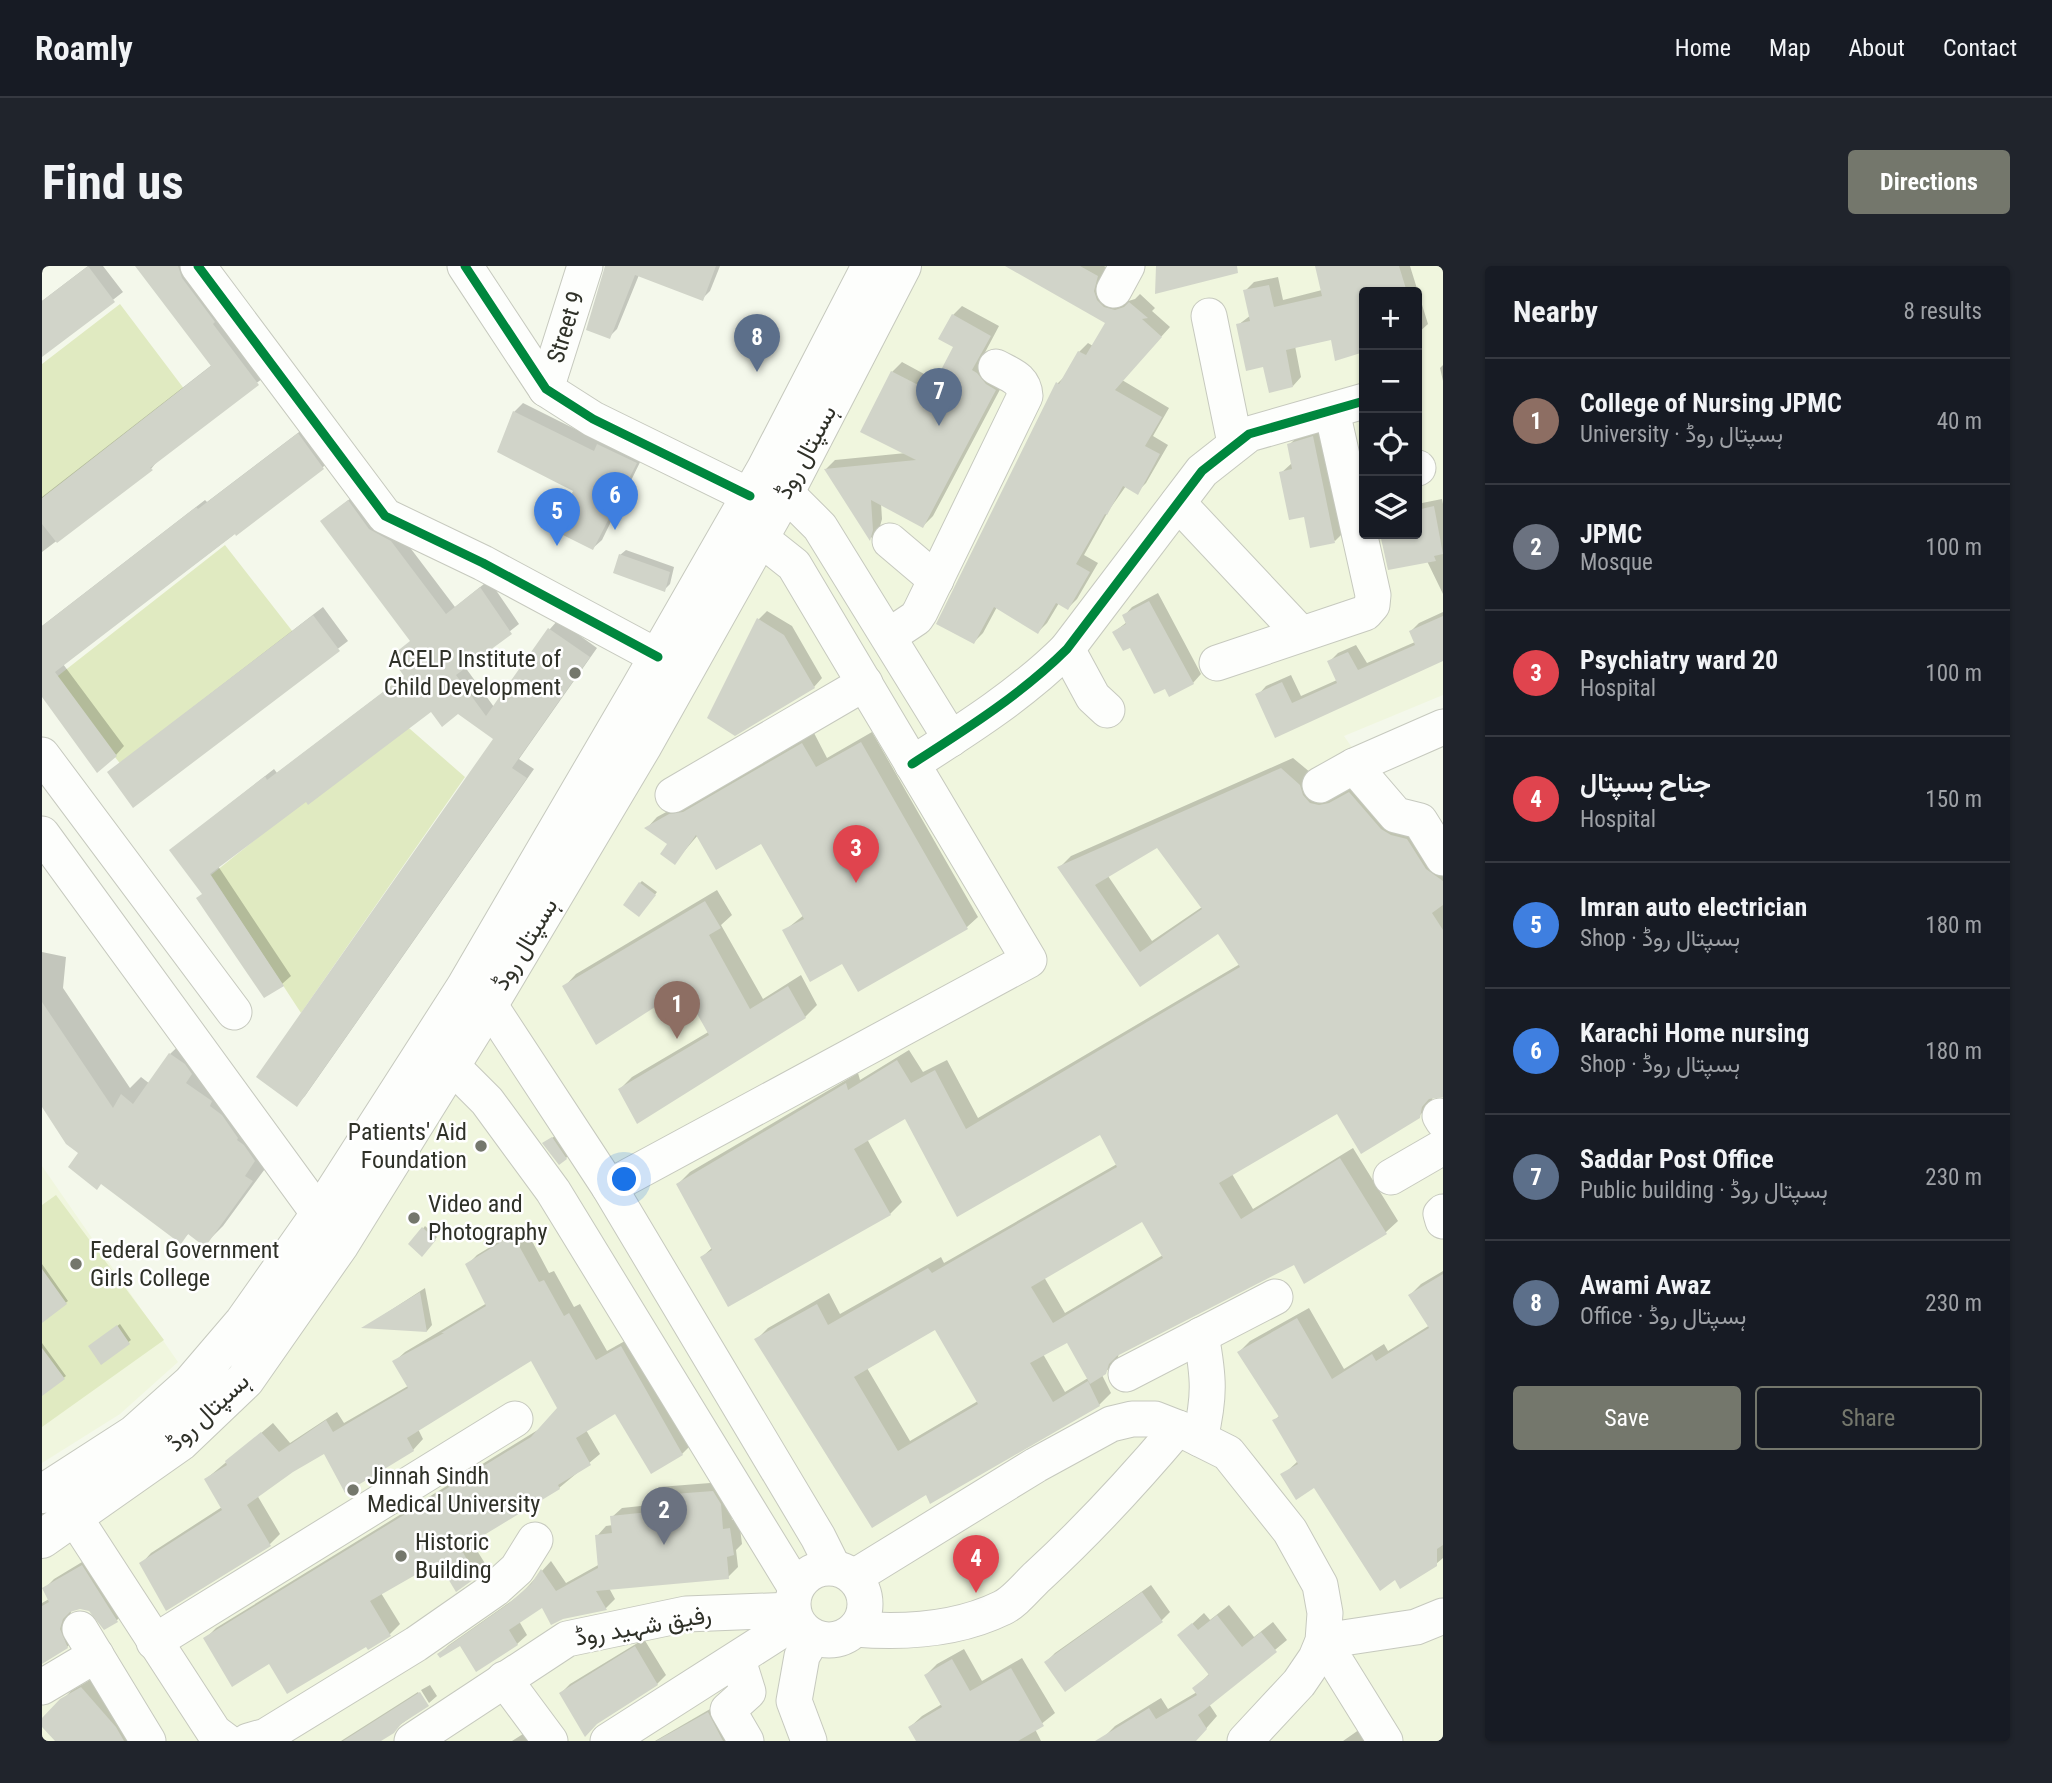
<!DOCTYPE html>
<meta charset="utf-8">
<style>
:root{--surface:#171b24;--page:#20242c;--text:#f1f3f6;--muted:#9ea1a6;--line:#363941;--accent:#74776c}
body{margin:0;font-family:"Roboto Condensed",Vazirmatn,sans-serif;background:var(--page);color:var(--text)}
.controls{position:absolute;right:21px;top:21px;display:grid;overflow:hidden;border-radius:7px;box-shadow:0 2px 5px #0004}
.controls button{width:63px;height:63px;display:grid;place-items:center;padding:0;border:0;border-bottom:2px solid var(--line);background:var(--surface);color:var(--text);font:35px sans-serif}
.you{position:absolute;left:583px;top:914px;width:24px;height:24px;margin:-18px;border:5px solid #fff;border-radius:50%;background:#1a73e8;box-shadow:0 0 0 10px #1a73e833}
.badge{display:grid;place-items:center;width:46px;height:46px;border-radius:50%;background:var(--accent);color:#fff;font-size:23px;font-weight:700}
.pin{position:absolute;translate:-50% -58px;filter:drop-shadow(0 2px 4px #0008)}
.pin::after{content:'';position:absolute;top:37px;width:24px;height:21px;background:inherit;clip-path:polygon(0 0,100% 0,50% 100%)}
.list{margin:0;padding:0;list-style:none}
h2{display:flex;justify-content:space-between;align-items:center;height:91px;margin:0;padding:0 28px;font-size:30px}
h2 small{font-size:23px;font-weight:400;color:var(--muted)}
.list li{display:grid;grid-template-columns:46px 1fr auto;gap:21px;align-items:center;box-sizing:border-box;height:126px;padding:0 28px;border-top:2px solid var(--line)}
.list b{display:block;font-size:26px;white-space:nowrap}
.list p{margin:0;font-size:23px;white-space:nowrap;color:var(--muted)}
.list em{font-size:23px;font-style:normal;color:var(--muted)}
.actions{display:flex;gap:14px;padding:21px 28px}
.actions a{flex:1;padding:16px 0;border:2px solid var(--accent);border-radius:7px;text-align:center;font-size:24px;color:var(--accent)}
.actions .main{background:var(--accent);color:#fff}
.icon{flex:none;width:38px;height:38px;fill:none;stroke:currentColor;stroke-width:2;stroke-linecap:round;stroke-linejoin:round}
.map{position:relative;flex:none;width:1401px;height:1475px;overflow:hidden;border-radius:7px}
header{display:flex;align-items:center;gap:42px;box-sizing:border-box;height:98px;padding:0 35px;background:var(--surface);border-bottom:2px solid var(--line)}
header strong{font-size:33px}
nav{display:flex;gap:38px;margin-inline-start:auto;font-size:24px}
.intro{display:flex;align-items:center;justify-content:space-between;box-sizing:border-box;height:168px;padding:0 42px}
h1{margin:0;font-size:49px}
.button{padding:18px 32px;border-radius:7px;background:var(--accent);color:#fff;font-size:24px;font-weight:700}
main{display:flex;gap:42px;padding:0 42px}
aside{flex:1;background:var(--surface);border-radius:7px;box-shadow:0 2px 5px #0004}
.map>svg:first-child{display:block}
.built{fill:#f0f6de;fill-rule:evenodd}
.green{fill:#e0eac1}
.shadow{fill:#0003;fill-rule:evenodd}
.building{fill:#d1d4c9;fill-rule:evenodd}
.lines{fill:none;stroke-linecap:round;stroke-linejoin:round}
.minor-casing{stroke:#c6c9be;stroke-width:37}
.major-casing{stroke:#c6c9be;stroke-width:40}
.minor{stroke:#fdfefc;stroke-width:35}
.major{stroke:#fdfefc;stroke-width:38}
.cycleway-casing{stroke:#fff;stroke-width:13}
.cycleway{stroke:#00873e;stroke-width:9}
.poi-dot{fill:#74776c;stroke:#fff;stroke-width:2.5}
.labels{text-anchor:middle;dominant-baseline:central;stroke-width:5;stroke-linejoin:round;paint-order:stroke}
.street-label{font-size:24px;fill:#2f3128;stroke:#fff}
.poi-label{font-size:24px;fill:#2f3128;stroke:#fff;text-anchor:start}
</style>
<header>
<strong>Roamly</strong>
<nav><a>Home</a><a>Map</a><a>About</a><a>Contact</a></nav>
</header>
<div class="intro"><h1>Find us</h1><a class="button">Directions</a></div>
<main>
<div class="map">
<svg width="1401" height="1475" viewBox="0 0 1401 1475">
<rect width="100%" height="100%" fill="#f4f8eb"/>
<!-- built -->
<path class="built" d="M860,0H1401V429L1302,470L1401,612V1475H0V1276L138,1176ZM1322,26H1375V268H1322Z
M0,900L136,1096L78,1148L0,1197Z"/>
<!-- green -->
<path class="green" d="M78,38L146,128L0,240V98Z
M183,279L251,366L80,500L12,413Z
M360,456L423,511L259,747L169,609Z
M14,929L122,1074L0,1161V939Z"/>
<!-- shadow -->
<path class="shadow" d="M46,0H61L81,26L0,89V35Z
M95,0H147L225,109L117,193L109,203L0,286V231L171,98Z
M564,0H678L668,25L660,33L597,9L575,63L567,71Z
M967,0H1062L1064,1L1060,15L1083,36L1093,33L1098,28L1113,42L1110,45L1128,61L1080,114L1127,142L1111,170L1126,179L1104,217L1095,226L1084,220L1067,244L1042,289L1056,297L1035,333L1026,342L1017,337L1005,357L996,366L955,341L941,367L932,376L1016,117L1025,108L1037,86L1046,77L1051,80L1065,56Z
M1276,0H1368L1386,58L1375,68V26H1322V84L1295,93L1290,72L1253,80L1259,111L1251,120L1222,99L1196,59L1209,49L1203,25L1212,16L1236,11L1241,34L1280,24Z
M920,40L957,60L939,94L963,114L891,250L881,260L839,237L840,253L837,264L829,272L784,203L793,194L864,187L850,106L860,96L895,115L913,80L911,49Z
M1401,99V115L1398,102Z
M481,137L559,176L602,188L560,274L551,282L534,224L472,146Z
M265,160L290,193L281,201L21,398L82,480L74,489L0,428V360L163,234L165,236Z
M1280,163L1301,267L1293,275L1264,249L1239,207L1250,197L1247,179L1256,170Z
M315,227L357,267L413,341L447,314L477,358L423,401L452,441L508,363L516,354L555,382L477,493L492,503L263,830L255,838L453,472L416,446L389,443L176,600L249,710L240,718L162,627L129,584L232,503L235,507L364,409L370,374L281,255Z
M1400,233L1401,238V328L1385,295L1347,302L1340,268H1375V238Z
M584,284L632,301L628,318L622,324L578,289Z
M1116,327L1159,408L1151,417L1088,380L1072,366L1085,356L1082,350L1090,341Z
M281,341L306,375L92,539L67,506Z
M725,345L750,360L780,412L772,421L716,354Z
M1401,346V393L1234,470L1216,429L1224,420L1249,409L1259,430L1295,414L1287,396L1296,387L1314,379L1325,397L1373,376L1369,365L1377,357Z
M830,466L936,651L925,661L801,695L742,665L762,649L720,576L656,569L633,596L627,577L605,562L615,551L639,538L654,536L772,467L785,492Z
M1251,492L1269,507L1320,515L1401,596V829L1391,830L1389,838L1377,850L1296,846L1190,908L1211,943L1311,882L1356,955L1344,966L1253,996L1077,1087L1075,1095L1060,1109L1069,1127L1057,1139L885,1226L715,1073L726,1062L787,1027L798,1048L899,991L902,997L1075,898L1058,867L915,949L863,851L825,873L860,936L848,948L660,991L671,981L636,918L648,906L816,807L818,814L867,784L881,806L905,794L936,852L1198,698L1176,665L1099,718L1017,602L1029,590ZM1115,580L1160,641L1110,675L1066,610ZM1101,953L1121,989L1023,1047L1002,1011ZM893,1062L936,1135L868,1175L825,1102ZM1025,1074L1046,1112L1023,1126L1001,1088Z
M600,615L615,626L599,647L598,617Z
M675,624L690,649L679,659L721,733L759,709L775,739L763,751L578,823L590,811L668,765L642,721L523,720L534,708Z
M0,686L24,691L21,722L88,822L99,811L108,818L128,788L147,770L228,896L181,960L163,978L147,967L139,975L38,886L0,837Z
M513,870L526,890L524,892L505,875Z
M383,960L395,971L380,989L369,978Z
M482,960L507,1007L512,1005L532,1041L538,1038L565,1085L590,1071L650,1178L640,1188L574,1146L544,1164L558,1188L517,1222L429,1275L444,1299L434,1309L414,1323L397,1294L339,1327L358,1358L348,1368L327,1381L325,1378L227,1396L164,1372L174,1362L499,1162L517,1142L490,1092L376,1163L381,1173L371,1184L283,1186L250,1204L215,1229L238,1268L228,1278L125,1342L99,1298L109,1287L180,1241L164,1213L231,1157L248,1177L295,1146L302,1157L366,1120L352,1096L363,1086L445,1037L425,999L435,989Z
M0,998L26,1035L0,1055Z
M1401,1005V1292L1394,1298L1272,1219L1241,1209L1256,1195L1232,1155L1238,1149L1197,1086L1208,1075L1267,1042L1302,1103L1342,1078L1346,1085L1388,1059L1368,1029L1379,1018Z
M383,1022L390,1059L385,1065L323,1061Z
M78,1058L89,1074L60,1096L51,1078Z
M0,1077L24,1110L0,1128Z
M681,1216L688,1228L690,1254H697L700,1278L694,1284L696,1301L686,1311L567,1322L573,1333L564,1342L500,1340L477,1355L485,1369L475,1378H419L397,1388L407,1379L478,1329L509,1295L524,1317L558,1298L555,1270L564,1260L571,1259L570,1251L580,1242L608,1239L607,1230L617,1221Z
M50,1290L85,1344L75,1354L63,1362L48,1344L38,1341L30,1343L27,1352L35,1371L25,1381L0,1396V1337L7,1333L2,1323L12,1313Z
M1109,1319L1128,1346L1120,1354L1004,1396L1013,1387Z
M1187,1339L1212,1371L1231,1356L1245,1374L1167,1438L1175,1450L1153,1475H1064L1062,1471L1073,1460L1119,1432L1126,1443L1155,1426L1152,1423L1168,1407L1138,1369L1162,1347L1168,1354Z
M602,1373L624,1409L615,1418L519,1427L528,1418Z
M922,1383L940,1415L980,1392L1013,1447L993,1463L999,1475H876L868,1461L880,1450L900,1438L884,1409L895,1398Z
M48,1414L96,1475H15L0,1458V1455L29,1425Z
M388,1419L395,1430L387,1437L379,1424Z
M376,1426L385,1439L336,1475H299Z
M675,1439L694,1475H613Z
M492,1461L501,1475H470Z
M1321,1461L1330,1475H1301Z"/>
<!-- building -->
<path class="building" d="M46,0L73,36L0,91V35Z
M93,0H136L140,12L173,56L171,58L217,119L108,202L111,204L15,277L0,258V232L169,100Z
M563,0H674L661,35L593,9L568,73L544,64Z
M963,0H1038L1056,10L1052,25L1055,34L1062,41L1073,44L1082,41L1087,36L1106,52L1100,53L1120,71L1073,124L1120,151L1103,180L1118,188L1096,229L1081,220L1065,249L1063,248L1034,298L1048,306L1026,344L1014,337L996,368L952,341L932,378L894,358L1014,116L1017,118L1036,85L1044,89L1063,57Z
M1114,0H1195L1196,7L1113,28Z
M1273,0H1357L1365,26H1322V86L1293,95L1289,74L1244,84L1251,121L1227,127L1221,101L1204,105L1194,58L1208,55L1201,24L1227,19L1232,41L1280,30Z
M910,48L949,70L930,104L935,107L944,118L954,124L881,262L829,234L831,264L828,275L782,203L874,194L818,166L849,105L888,125L911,81L896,73Z
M471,145L552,185L555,178L595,197L551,284L511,264L531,225L455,186Z
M256,167L282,203L194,270L193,268L13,406L75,490L55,507L0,431V360L154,241L156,243Z
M1271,170L1293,277L1268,282L1262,251L1247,254L1237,206L1250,203L1245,178Z
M306,234L327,263L349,275L404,348L438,321L470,368L414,409L444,450L506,362L548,391L470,502L485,512L255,841L214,811L451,473L416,448L400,461L389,446L266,539L264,536L168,608L242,720L222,732L154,632L160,628L127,584L223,510L225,514L362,410L348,391L368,375L278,255Z
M1392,240L1401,288L1392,290L1394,295L1346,304L1338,268H1375V244Z
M577,288L628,306L623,326L571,307Z
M1107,335L1152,418L1127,431L1123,423L1112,428L1088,382L1081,385L1070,366L1084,358L1080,349Z
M271,349L298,385L91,542L65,506Z
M1401,350V395L1233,472L1213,428L1240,416L1250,437L1295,417L1285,395L1306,386L1316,404L1373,379L1367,365Z
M715,352L742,369L773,422L693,470L665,452Z
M819,476L926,663L816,726L800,698L768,716L740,664L762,653L719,578L674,604L654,569L633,599L618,588L625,578L602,562L627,548L641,546L760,477L774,501Z
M1239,502L1258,519L1261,529L1268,537L1277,539L1287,537L1307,526L1339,563L1349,569L1365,573L1384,603L1401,615V639L1390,647L1401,664V831L1387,833L1380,841L1378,852L1319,888L1295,848L1177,917L1199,953L1298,892L1345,968L1262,1018L1252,999L1075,1090L1067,1098L1064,1108L1048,1118L1025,1077L988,1097L1011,1136L1046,1115L1058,1140L888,1238L884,1229L830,1262L712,1073L775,1038L786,1059L886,1002L890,1007L1075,901L1058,869L915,951L863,853L812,883L849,949L686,1041L658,991L670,984L634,918L804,817L806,824L855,794L869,817L893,804L924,863L1198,701L1176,668L1098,721L1015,601ZM1115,582L1160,643L1098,686L1053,619ZM1100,956L1121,992L1011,1057L989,1021ZM893,1064L936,1138L856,1185L812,1111Z
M597,616L614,629L597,651L581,639Z
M663,635L679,662L667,669L708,743L746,720L764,752L595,858L576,823L667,769L641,723L554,779L520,720Z
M0,736L71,842L79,828L91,838L127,787L143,798L150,808L144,817L170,835L168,840L180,849L196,872L195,874L202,879L213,895L203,910L211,915L163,981L146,968L139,978L59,918L55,924L26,901L36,887L24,878L0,841Z
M510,871L525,893L517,899L500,877Z
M380,961L394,974L380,991L366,978Z
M471,969L497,1016L502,1014L522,1050L527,1047L554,1094L579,1080L641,1189L609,1208L573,1148L534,1172L549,1199L516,1219L518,1223L419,1283L435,1311L414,1326L396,1296L328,1335L349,1370L326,1384L324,1381L245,1428L227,1398L190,1421L161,1372L489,1171L515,1142L489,1095L365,1172L372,1185L303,1227L282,1188L251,1206L205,1239L229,1280L124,1345L97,1297L180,1244L162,1213L185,1199L183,1195L219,1166L237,1186L284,1154L291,1166L366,1122L350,1095L402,1067H399L444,1040L423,998Z
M0,1003L25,1038L0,1057Z
M1401,1008V1279L1395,1283V1300L1358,1323L1353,1314L1338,1325L1272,1222L1254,1234L1238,1208L1256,1198L1230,1154L1237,1151L1195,1086L1255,1052L1290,1113L1330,1088L1334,1095L1387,1062L1366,1029Z
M378,1026L385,1066L319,1062Z
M75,1059L88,1078L59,1099L46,1080Z
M0,1082L23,1113L0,1130Z
M671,1225L679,1238L681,1263L688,1262L692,1289L685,1291L687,1313L554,1325L565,1344L521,1353L509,1359L500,1342L467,1364L476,1379L434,1406L418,1380L398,1392L395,1388L466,1338L489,1318L499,1303L514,1325L556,1302L553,1269L570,1267L568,1250L607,1246L605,1230Z
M40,1299L76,1356L62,1364L47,1345L38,1343L28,1346L21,1353L18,1363L26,1382L0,1398V1340L7,1336L0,1322Z
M1100,1326L1121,1356L1023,1426L1002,1396Z
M1175,1349L1200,1381L1219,1366L1235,1386L1156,1449L1165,1463L1154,1475H1053L1107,1442L1114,1453L1155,1429L1150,1422L1167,1409L1135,1369L1150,1357L1156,1364Z
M593,1380L616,1419L555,1458L543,1471L517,1427Z
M910,1393L928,1425L969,1402L1002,1460L976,1475H874L866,1461L900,1441L882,1409Z
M39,1421L74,1461L82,1475H13L0,1461V1452L18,1433Z
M378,1426L387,1440L359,1458L352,1467L339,1475H301Z
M666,1446L681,1475H614Z"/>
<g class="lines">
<!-- minor casing -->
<g class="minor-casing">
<g id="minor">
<path d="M156,0L343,250L441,297L616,391"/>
<path d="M423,0L504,123L551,153L708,230"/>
<path d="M1072,24L1085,0"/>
<path d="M1167,50L1193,177"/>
<path id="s1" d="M504,123L543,0"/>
<path d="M1375,202H1376"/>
<path d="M743,226L778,261L909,473"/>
<path d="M1136,237L1259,368"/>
<path d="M848,275L894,314"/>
<path d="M847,370L874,352L878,346L983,130C982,112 968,109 954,101"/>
<path d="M1025,383L1051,431L1065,444"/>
<path d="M1175,397L1323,347L1330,339L1331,329L1290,145"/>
<path d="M0,489L192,746"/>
<path d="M870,498C923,464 980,428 1025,383L1160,205L1207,168L1322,135"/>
<path d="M1312,500L1354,549L1378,555L1401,592"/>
<path d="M1278,519L1312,500L1401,461"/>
<path d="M631,529L823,417"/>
<path d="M0,568L293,970"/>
<path d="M447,738L567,921L776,1271L791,1301"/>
<path d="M409,799L445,835L511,925L754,1322"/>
<path d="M1398,850L1401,855"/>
<path d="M1349,911L1401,881"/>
<path d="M567,921L987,694L752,299L718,272"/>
<path d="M1401,946L1399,948L1401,955"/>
<path d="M1084,1108L1233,1031"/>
<path d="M1158,1173C1168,1130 1167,1112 1159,1069"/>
<path d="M33,1252L172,1466L184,1475"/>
<circle cx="787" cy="1338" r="36"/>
<path d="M812,1311L994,1199L1069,1158L1090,1153H1113L1136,1162L1186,1187L1248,1265L1278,1319L1283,1347L1281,1375L1274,1392L1257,1417L1203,1475"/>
<path d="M38,1363L106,1475"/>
<path d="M813,1363C862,1367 915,1364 960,1342C973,1336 985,1320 996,1310C1046,1264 1092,1214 1136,1162"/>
<path d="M112,1376L473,1153"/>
<path d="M696,1394L706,1426L686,1444L704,1475"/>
<path d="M462,1413L508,1475"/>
<path d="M0,1421L54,1389"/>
<path d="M206,1475L224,1470L374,1378L453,1323L475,1303L493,1274"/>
<path d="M370,1475L525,1373L644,1348L751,1344"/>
<path d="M566,1475L754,1355"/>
<path d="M767,1475L752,1435L760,1390L771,1371"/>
<path d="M1343,1475L1281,1375L1374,1361L1401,1350"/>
</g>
</g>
<!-- major casing -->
<g class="major-casing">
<path id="major" d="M0,1228L93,1168L149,1118L202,1056L278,948L423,722L596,426L724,203L829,0
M0,1273L138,1176L203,1114L298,978L447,738L601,479L743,226L860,0"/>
</g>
<!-- minor -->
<use href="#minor" class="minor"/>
<!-- major -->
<use href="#major" class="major"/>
<!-- cycleway casing -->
<g class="cycleway-casing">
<path id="cycleway" d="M156,0L343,250L441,297L616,391
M423,0L504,123L551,153L708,230
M870,498C923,464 980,428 1025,383L1160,205L1207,168L1322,135"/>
</g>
<!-- cycleway -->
<use href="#cycleway" class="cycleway"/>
</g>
<!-- markers -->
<g class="poi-dot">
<circle cx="533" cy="407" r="7"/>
<circle cx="439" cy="880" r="7"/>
<circle cx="372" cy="952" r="7"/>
<circle cx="34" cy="998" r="7"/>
<circle cx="311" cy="1224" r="7"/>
<circle cx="359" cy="1290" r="7"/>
</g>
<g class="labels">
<!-- street labels -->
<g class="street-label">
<text stroke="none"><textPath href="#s1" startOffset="65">Street 9</textPath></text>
<text transform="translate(764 186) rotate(-62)">ہسپتال روڈ</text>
<text transform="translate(483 678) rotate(-59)">ہسپتال روڈ</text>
<text transform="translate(166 1146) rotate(-43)">ہسپتال روڈ</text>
<text transform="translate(601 1360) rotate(-10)">رفیق شہید روڈ</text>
</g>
<!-- poi labels -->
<g class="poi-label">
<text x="519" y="393" text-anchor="end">ACELP Institute of<tspan x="519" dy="28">Child Development</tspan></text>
<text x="425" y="866" text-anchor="end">Patients' Aid<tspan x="425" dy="28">Foundation</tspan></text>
<text x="386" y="938">Video and<tspan x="386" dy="28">Photography</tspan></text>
<text x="48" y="984">Federal Government<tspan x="48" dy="28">Girls College</tspan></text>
<text x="325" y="1210">Jinnah Sindh<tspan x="325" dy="28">Medical University</tspan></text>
<text x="373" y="1276">Historic<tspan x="373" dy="28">Building</tspan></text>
</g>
</g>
</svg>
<div class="controls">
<button>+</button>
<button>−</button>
<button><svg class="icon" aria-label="locate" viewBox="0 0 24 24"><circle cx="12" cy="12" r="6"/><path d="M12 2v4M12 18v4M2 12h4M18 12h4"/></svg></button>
<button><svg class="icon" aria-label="layers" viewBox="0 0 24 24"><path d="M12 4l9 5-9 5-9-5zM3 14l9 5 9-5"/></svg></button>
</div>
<div class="you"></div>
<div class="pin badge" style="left:635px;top:773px;background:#8d6e63">1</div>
<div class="pin badge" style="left:622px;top:1279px;background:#6b7280">2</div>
<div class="pin badge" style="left:814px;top:617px;background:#e0444e">3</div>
<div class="pin badge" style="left:934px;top:1327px;background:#e0444e">4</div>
<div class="pin badge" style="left:515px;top:280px;background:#3f7fe0">5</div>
<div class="pin badge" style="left:573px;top:264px;background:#3f7fe0">6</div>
<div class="pin badge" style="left:897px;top:160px;background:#5c6f8a">7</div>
<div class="pin badge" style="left:715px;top:106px;background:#5c6f8a">8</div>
</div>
<aside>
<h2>Nearby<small>8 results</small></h2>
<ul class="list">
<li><span class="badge" style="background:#8d6e63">1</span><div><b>College of Nursing JPMC</b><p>University · ہسپتال روڈ</p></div><em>40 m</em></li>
<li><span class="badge" style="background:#6b7280">2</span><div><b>JPMC</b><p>Mosque</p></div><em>100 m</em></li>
<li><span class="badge" style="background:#e0444e">3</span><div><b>Psychiatry ward 20</b><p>Hospital</p></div><em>100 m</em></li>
<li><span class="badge" style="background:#e0444e">4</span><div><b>جناح ہسپتال</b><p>Hospital</p></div><em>150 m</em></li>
<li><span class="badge" style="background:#3f7fe0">5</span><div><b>Imran auto electrician</b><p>Shop · ہسپتال روڈ</p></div><em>180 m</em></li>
<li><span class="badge" style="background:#3f7fe0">6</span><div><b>Karachi Home nursing</b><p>Shop · ہسپتال روڈ</p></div><em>180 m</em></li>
<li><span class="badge" style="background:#5c6f8a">7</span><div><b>Saddar Post Office</b><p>Public building · ہسپتال روڈ</p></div><em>230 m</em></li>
<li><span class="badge" style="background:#5c6f8a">8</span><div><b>Awami Awaz</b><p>Office · ہسپتال روڈ</p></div><em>230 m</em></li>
</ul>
<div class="actions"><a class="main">Save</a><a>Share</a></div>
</aside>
</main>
